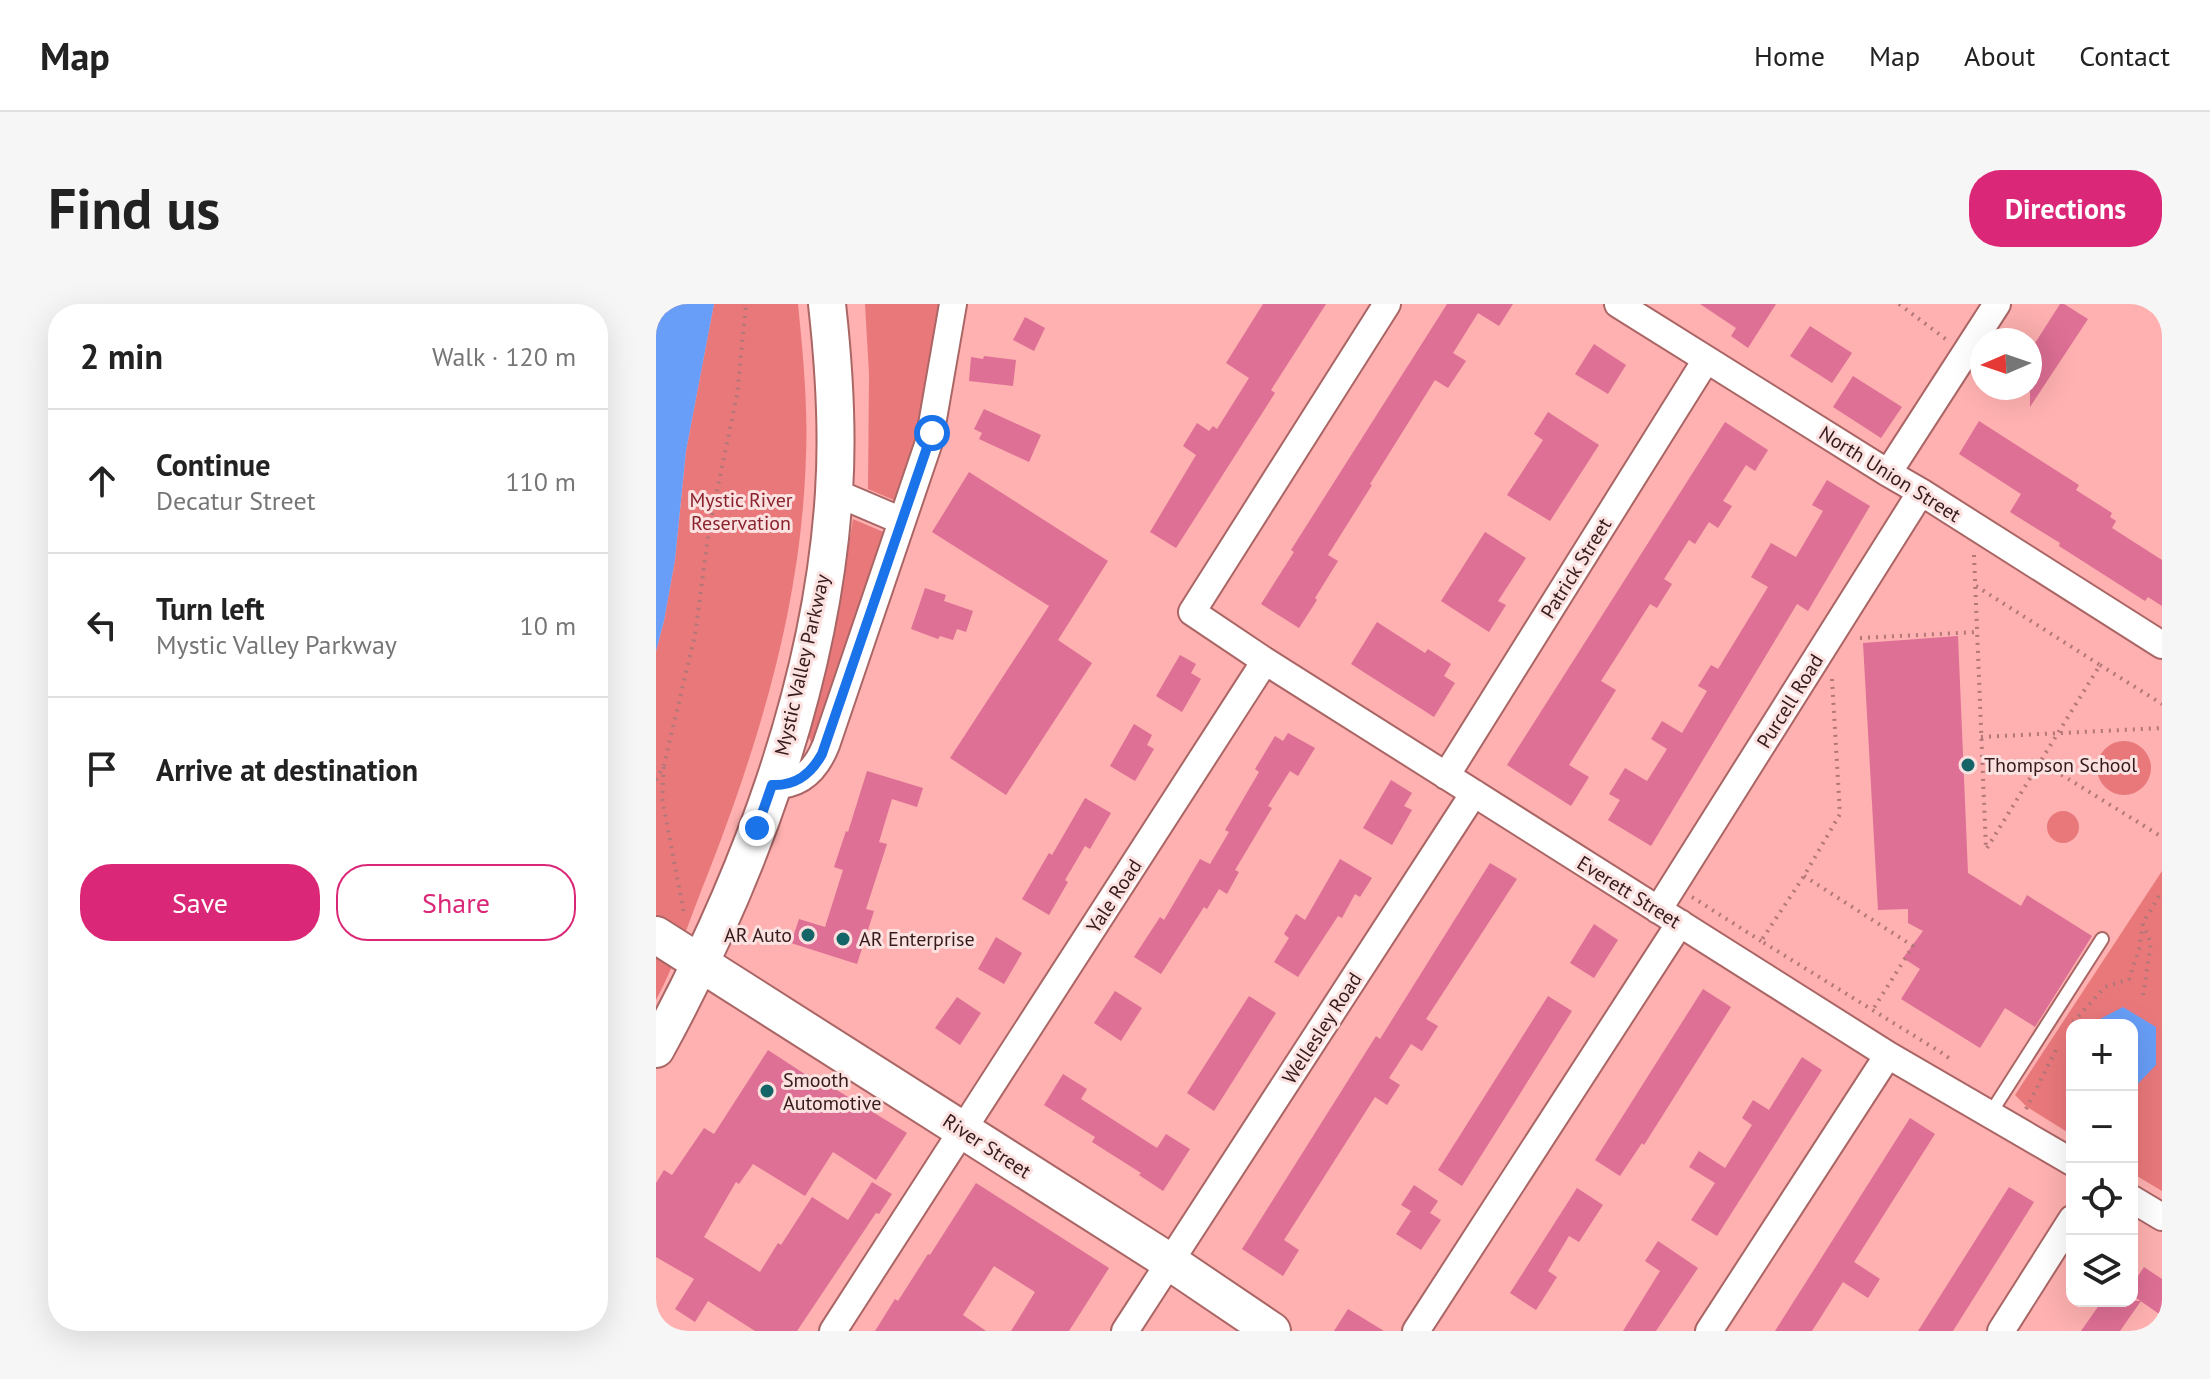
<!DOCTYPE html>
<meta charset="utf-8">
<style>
:root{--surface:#fff;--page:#f6f6f6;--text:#222;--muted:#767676;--line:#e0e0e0;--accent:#db2777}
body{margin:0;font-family:"PT Sans",sans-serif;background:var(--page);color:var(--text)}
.controls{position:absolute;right:24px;bottom:24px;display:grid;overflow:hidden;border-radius:16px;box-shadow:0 8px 32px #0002}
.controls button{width:72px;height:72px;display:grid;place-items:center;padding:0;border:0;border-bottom:2px solid var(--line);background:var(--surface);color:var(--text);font:40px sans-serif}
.compass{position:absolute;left:1314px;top:24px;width:72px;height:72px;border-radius:50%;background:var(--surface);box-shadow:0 8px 32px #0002;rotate:268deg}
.stop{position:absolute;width:24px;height:24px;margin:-18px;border:6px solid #1a73e8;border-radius:50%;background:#fff}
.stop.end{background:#1a73e8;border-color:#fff;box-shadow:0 2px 8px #0008}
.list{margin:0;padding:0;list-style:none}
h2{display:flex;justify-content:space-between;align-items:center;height:104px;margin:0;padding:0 32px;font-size:34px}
h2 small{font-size:26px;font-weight:400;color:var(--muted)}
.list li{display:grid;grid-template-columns:52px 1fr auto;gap:24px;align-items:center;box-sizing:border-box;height:144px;padding:0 32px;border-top:2px solid var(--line)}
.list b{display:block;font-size:30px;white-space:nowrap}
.list p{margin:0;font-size:26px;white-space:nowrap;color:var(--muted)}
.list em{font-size:26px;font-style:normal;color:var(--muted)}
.actions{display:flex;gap:16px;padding:24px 32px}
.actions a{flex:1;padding:18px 0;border:2px solid var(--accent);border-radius:32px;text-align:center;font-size:28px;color:var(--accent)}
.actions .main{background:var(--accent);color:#fff}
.icon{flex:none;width:44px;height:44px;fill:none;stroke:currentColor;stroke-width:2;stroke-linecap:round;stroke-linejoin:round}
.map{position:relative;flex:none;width:1506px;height:1027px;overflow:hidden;border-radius:32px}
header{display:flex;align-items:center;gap:48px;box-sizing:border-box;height:112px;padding:0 40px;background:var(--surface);border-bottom:2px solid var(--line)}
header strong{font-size:38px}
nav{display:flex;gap:44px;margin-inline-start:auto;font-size:28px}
.intro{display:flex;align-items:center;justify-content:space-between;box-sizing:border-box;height:192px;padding:0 48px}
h1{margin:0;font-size:56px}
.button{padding:20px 36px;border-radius:32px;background:var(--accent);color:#fff;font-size:28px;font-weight:700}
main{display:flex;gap:48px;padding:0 48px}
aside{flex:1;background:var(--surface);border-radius:32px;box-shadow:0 8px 32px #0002}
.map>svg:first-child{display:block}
.green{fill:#e9787b}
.water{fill:#689ef7}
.building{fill:#de6f95}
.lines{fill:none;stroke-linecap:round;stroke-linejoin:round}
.lane-casing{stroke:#aa6565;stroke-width:16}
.street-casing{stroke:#aa6565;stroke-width:30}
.secondary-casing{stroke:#aa6565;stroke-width:40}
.path{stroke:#b27777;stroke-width:4;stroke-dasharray:2 6;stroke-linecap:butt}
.lane{stroke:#fff;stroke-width:12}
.street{stroke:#fff;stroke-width:26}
.secondary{stroke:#fff;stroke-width:36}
.route{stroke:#1a73e8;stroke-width:10}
.poi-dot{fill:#146468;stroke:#fbe2e1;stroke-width:3}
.labels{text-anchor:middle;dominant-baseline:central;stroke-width:6;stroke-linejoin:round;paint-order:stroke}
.street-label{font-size:20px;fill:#371a1b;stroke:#fbe2e1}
.park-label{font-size:20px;fill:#8a222d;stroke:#fbe2e1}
.poi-label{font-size:20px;fill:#371a1b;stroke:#fbe2e1;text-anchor:start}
</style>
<header>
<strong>Map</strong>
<nav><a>Home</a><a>Map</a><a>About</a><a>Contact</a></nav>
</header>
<div class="intro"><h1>Find us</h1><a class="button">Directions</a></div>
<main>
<aside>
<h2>2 min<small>Walk · 120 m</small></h2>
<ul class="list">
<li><svg class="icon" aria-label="ahead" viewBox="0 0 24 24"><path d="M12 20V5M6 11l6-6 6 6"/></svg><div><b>Continue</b><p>Decatur Street</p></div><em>110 m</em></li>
<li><svg class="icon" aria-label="left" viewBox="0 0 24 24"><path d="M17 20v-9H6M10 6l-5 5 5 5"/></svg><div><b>Turn left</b><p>Mystic Valley Parkway</p></div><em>10 m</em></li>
<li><svg class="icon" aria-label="arrive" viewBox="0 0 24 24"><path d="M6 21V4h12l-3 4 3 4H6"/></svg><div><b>Arrive at destination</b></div></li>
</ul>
<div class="actions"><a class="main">Save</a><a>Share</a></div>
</aside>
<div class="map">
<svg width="1506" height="1027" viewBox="0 0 1506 1027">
<rect width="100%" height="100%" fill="#feb1b0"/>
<!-- green -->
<path class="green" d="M58,0H142C147,50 152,101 150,151C146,296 105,433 53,567C36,608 21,657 0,696V347L8,317L19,256L30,147Z
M209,0H284L264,128L240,197L212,185L213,70Z
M197,215L230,229L158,438H155L153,433L180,320Z
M1441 464a27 27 0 1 1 54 0a27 27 0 1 1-54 0Z
M1391 523a16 16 0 1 1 32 0a16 16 0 1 1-32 0Z
M1506,567V887L1476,869V721H1416V831L1371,803L1359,791Z"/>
<!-- water -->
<path class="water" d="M0,0H58L30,147L19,256L8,317L0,347Z
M1467,703L1500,723V761L1476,786V721H1437L1444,715Z"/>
<!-- building -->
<path class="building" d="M607,0H670L615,86L619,89L520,244L494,228L540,151L527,142L541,119L553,127L557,122L561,125L593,74L570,59Z
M791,0H857L843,22L822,9L797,49L810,57L792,84L779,76L714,180L716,181L672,251L682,257L659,294L661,296L643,324L605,300L638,248L635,246Z
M1044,0H1120L1092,44L1075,32L1080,24Z
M1404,0H1408L1432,15L1374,103V47Z
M369,13L389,24L378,47L357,36Z
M1154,22L1196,49L1176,79L1134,52Z
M938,40L970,61L952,90L919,70Z
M328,52L360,56L357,82L313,77L315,53L327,55Z
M1197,72L1246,103L1225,134L1177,103Z
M328,105L385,131L373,158L323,135L326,129L318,125Z
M892,108L943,141L894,217L851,191L887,136L878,130Z
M1323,117L1423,181L1420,186L1456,209L1454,213L1460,217L1456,224L1506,256V302L1492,293L1489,297L1403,242L1404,239L1354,208L1365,190L1303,150Z
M1069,118L1112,146L1099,167L1090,161L1067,197L1076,202L1062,224L1053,218L1039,240L1033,236L1008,275L1016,280L1001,304L994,300L945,377L960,386L913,461L933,473L915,502L851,461Z
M313,168L452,257L402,336L436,359L350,491L294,454L393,302L276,228Z
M1171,176L1214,202L1152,307L1141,300L995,542L952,516L964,496L953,490L969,464L991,477L1011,445L995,435L1006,417L1026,429L1051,387L1042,382L1055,361L1062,365L1112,283L1095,273L1115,239L1140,253L1167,207L1156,201Z
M829,228L870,254L842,297L850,301L833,328L785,297Z
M269,284L290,291L288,297L317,307L310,328L301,325L297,336L284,332L282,335L255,325Z
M721,318L769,349L772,345L795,360L788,372L799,379L778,413L695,360Z
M1302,332L1312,569L1365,602L1371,591L1436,632L1379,723L1349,704L1324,744L1245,695L1264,665L1247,654L1267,627L1252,619V605L1222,606L1207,339Z
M524,351L540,360L535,369L545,375L526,408L500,392Z
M478,420L496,431L491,441L498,445L479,477L454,462Z
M632,429L659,444L642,472L634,467L612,502L616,504L579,566L583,568L571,590L563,585L551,605L548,603L505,670L478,653L504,613L508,616L544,555L554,560L573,528L569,526L603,468L599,465L619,432L627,437Z
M211,467L267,484L261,503L236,495L223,538L231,540L210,605L218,607L201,660L135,639L143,615L169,623L187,566L178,563L190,527L192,528Z
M735,476L756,489L748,502L756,506L736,541L707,524Z
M429,494L455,509L434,545L429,542L409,576L412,578L393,611L366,595L393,549L396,551Z
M684,555L716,574L704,593L699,590L686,614L682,612L642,673L618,658L633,634L628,630L640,610L649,616Z
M834,559L861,575L770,715L782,722L766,747L755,740L733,774L744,781L731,801L719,793L628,936L643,946L627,972L586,945L720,732L724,735Z
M938,620L962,636L938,674L914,659Z
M340,633L366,649L348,680L322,665Z
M1047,685L1075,703L988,841L986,839L964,872L939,856Z
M459,687L486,704L465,737L438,719Z
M593,692L620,709L558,807L531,789Z
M892,692L916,707L806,882L782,866Z
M301,693L325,709L304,741L279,724Z
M112,746L164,780L166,777L251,829L220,876L177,848L149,892L97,860L83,880L80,878L48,933L104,968L122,939L125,941L156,893L192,916L216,878L236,890L223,910L220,909L141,1027H99L52,997L39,1018L19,1005L38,975L0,953V879L8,866L16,871L48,824L58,830Z
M1146,753L1166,766L1061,932L1035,916L1059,879L1033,863L1043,847L1069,864L1096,821L1086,814L1097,796L1113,806Z
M407,770L431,785L425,795L501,844L510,830L534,845L507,887L483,871L485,869L436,838L439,833L388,801Z
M1254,814L1279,830L1198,958L1224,975L1212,994L1187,978L1156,1027H1119Z
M320,879L453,964L413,1027H355L379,988L338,962L307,1011L330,1027H219L239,995L242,997L272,950L274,951Z
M758,881L782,897L774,909L785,916L765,946L740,930L755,907L745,901Z
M1353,883L1378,898L1353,938L1297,1027H1262Z
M921,884L947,901L923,938L913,932L892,967L901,973L880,1006L854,989Z
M1002,937L1042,964L1000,1027H967L1004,967L989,957Z
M1488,963L1506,975V1012L1476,991V981Z
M1446,997H1485L1464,1027H1425Z
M692,1005L728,1027H678Z"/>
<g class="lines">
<!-- lane casing -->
<g class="lane-casing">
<path id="lane" d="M1334,810L1446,635"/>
</g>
<!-- street casing -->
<g class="street-casing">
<path id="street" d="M731,0L536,308L609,357L1232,751L1416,858
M962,0L1232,169L1265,188L1506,341
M1232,169L1341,0
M178,188L246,217
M790,472L1050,56
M116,481C144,482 160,466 170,441L273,138L297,0
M1002,606L1265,188
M1476,895L1506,913
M177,1027L609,357
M469,1027L818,489
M760,1027L1024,619
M1053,1027L1232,751
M1345,1027L1416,915"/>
</g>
<!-- secondary casing -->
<g class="secondary-casing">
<path id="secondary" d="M0,631L514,958L616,1027
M0,745C92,577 166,381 178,188C182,126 178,62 171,0"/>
</g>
<!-- path -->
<path class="path" d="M1243,0L1291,36
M1318,251L1330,546
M1320,282L1444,361L1331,544
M1204,334L1322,328
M1444,361L1506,400
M1176,375L1184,510L1148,572L1105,637L1286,749L1297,757
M1325,433L1506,424
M1385,458L1506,533
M8,463L6,494L28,610
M0,476L8,461L39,331L53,225L81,91L90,0
M1148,572L1257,642L1216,707
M1036,593L1105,637
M1487,691L1495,639L1487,620
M1417,718L1449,683L1473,675L1483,645L1487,619L1503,592L1506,590
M1370,805L1402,742"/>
<!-- lane -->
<use href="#lane" class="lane"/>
<!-- street -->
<use href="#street" class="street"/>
<!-- secondary -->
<use href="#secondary" class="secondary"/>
</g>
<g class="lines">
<!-- route -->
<path class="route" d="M101,524L116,481C140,482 155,470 166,450L276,129"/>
</g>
<!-- markers -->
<g class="poi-dot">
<circle cx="1312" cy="461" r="8"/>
<circle cx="152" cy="631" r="8"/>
<circle cx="187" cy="635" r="8"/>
<circle cx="111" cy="787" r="8"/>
</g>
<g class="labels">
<!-- street labels -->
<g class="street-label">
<text transform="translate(1234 170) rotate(32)">North Union Street</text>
<text transform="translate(920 264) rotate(-58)">Patrick Street</text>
<text transform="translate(146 361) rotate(-77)">Mystic Valley Parkway</text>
<text transform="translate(1134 397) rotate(-58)">Purcell Road</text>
<text transform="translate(973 588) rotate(32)">Everett Street</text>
<text transform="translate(458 592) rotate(-57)">Yale Road</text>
<text transform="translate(666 724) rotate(-57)">Wellesley Road</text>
<text transform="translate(331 842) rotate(33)">River Street</text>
</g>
<!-- park labels -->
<g class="park-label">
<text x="85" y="196">Mystic River<tspan x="85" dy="23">Reservation</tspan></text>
</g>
<!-- poi labels -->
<g class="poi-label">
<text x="1328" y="461">Thompson School</text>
<text x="136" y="631" text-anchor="end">AR Auto</text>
<text x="203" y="635">AR Enterprise</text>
<text x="127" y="776">Smooth<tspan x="127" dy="23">Automotive</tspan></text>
</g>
</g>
</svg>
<div class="controls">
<button>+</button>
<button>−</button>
<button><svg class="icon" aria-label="locate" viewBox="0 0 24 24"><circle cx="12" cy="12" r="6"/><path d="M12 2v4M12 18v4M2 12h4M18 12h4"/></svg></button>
<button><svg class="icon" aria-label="layers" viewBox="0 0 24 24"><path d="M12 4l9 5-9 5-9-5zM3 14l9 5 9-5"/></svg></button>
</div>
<svg class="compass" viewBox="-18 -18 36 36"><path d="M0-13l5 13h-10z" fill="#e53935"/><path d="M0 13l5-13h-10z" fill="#767676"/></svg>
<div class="stop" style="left:276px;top:129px"></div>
<div class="stop end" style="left:101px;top:524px"></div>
</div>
</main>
